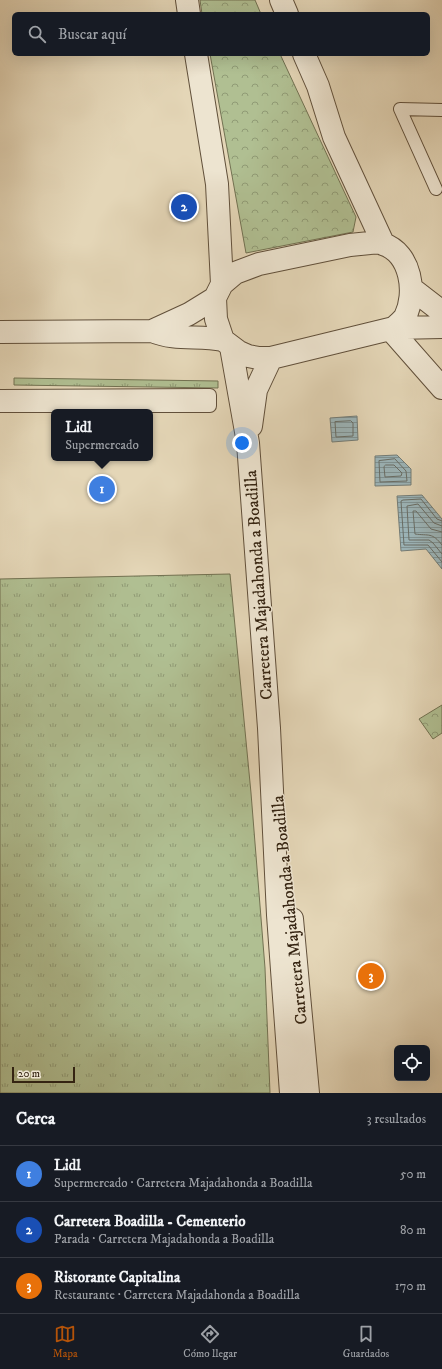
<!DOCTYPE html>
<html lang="es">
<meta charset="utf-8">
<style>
:root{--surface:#171b24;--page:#20242c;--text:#f1f3f6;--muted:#9ea1a6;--line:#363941;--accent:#b45309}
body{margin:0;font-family:"IM FELL DW Pica",serif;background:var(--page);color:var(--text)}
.controls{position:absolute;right:12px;bottom:12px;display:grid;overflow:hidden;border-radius:6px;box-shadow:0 4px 16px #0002}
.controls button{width:36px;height:36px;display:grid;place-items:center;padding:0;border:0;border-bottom:1px solid var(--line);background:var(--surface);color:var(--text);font:20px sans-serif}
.scale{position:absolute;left:12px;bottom:10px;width:63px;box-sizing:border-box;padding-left:4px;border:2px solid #352412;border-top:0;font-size:11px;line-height:14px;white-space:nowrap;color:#352412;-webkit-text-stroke:3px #ede4d0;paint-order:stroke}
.you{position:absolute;left:242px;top:443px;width:14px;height:14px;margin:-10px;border:3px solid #fff;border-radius:50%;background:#1a73e8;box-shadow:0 0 0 6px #1a73e833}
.badge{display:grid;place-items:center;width:26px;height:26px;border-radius:50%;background:var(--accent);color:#fff;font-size:13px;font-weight:700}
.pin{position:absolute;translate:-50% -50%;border:2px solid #fff;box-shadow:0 1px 4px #0006}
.popup{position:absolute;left:51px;top:409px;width:102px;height:52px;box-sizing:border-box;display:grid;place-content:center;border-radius:6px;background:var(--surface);filter:drop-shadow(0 1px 3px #0005);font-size:13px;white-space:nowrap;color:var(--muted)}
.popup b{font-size:15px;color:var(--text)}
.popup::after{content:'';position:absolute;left:50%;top:100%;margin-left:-8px;border:8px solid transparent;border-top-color:var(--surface)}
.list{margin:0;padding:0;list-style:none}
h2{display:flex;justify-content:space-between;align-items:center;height:52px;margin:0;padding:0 16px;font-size:17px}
h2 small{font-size:13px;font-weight:400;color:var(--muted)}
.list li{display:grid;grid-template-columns:26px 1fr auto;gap:12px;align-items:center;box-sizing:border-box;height:56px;padding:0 16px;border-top:1px solid var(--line)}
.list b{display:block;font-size:15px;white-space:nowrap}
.list p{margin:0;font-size:13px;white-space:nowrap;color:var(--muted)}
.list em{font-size:13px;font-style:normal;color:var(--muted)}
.icon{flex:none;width:22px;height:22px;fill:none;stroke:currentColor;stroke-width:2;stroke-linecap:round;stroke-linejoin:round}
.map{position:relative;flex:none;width:442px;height:1093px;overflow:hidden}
.search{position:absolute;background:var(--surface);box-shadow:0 4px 16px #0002;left:12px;right:12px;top:12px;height:44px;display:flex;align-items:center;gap:10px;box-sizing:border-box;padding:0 14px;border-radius:6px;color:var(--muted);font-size:15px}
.sheet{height:220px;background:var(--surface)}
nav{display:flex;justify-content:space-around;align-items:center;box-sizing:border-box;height:56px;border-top:1px solid var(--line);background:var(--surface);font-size:11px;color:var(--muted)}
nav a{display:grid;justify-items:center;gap:2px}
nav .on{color:var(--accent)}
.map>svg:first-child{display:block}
.grass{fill:url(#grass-tufts);stroke:#727252}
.park{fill:url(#park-crowns);stroke:#727252}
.water{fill:url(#water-rules);stroke:#737c77}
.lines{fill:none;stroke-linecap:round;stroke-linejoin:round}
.shore{stroke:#686d66;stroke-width:1}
.service-casing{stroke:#61503b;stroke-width:14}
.minor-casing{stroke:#61503b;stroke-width:24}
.service{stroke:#ede4d0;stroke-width:12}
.minor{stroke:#ede4d0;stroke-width:22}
.labels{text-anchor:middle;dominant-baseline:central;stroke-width:3;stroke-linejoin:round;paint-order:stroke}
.street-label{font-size:17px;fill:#352412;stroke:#ede4d0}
</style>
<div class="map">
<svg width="442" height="1093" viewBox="0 0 442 1093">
<defs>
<pattern id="grass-tufts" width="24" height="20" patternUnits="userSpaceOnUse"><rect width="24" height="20" fill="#b0bf92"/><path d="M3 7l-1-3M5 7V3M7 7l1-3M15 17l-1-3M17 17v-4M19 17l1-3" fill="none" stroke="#909b76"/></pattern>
<pattern id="park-crowns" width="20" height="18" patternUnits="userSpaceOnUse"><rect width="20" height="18" fill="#b0bf92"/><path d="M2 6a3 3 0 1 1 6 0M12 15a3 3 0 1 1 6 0" fill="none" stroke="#909b76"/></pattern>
<pattern id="water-rules" width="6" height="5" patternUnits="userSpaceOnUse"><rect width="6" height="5" fill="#9cb6bb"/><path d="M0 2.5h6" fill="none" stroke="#809497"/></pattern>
</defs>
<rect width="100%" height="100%" fill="#e4d6b7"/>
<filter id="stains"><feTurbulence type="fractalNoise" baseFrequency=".005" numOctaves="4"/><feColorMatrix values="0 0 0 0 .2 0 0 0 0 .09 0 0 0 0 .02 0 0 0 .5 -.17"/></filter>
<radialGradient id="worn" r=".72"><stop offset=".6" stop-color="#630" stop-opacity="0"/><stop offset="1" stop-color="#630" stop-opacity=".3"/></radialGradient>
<!-- grass -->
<path class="grass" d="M14,378L218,381V388L14,385Z
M230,574L251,793L265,968L270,1093H0V579Z"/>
<!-- park -->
<path class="park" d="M200,0H255L261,14H202Z
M210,54H280L356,217L353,232L246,253Z
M442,705V733L433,739L419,719Z"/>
<!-- water -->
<path class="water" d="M357,416L358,440L332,442L330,418Z
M397,455L411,469V485L375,486V456Z
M422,495L442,519V569L426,549L401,551L397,496Z"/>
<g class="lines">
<!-- shore -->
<path class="shore" d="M351,421L353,423V436L336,437L335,422Z
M395,459L406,471L407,481L380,482L379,461Z
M386,465H394L402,473L401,476L385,477L384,467Z
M442,521L437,519L421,499L403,500L401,501L404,545H428L442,562
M442,526L434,523L418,504L407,506L409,540H429L433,543L442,554
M442,532L431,529L416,511H413L415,534C429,536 432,532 442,545"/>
<!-- service casing -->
<g class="service-casing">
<path id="service" d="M436,189L400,109L442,110
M0,396L210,395V406H0"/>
</g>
<!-- minor casing -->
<g class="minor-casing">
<path id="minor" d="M187,0L189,14
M281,0L287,14
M196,54L217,184L222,284
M304,54L318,86L334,137L383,243
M370,243C374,243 379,242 383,244C411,253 417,293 405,317C402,321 397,325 394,328L271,358H259L248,356L239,352L223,340L216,319L215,298L222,284L235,273L259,264L350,245Z
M411,288L442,312
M394,328L442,327
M391,330L442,388
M152,331L189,314L215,298
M0,332L152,331C176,341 198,335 223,340
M231,347L248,443L269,728L278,915L291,1093
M251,426L256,390L271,358
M292,919L308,1093"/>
</g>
<!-- service -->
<use href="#service" class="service"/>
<!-- minor -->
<use href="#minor" class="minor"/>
</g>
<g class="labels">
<!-- street labels -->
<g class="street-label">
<text transform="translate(259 585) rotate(-94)">Carretera Majadahonda a Boadilla</text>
<text transform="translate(290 910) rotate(-96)">Carretera Majadahonda a Boadilla</text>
</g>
</g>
<rect width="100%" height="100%" filter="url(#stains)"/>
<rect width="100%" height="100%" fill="url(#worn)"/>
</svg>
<div class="controls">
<button><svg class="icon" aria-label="locate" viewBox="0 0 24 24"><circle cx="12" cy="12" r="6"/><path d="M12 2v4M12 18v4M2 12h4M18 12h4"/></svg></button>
</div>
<div class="scale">20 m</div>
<div class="you"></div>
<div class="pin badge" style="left:102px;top:489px;background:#3f7fe0">1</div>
<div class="popup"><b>Lidl</b>Supermercado</div>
<div class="pin badge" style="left:184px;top:207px;background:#1a4fb4">2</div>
<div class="pin badge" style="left:371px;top:976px;background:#e8710a">3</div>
<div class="search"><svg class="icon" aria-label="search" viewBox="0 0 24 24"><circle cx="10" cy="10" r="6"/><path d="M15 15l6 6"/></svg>Buscar aquí</div>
</div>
<section class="sheet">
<h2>Cerca<small>3 resultados</small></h2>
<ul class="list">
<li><span class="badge" style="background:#3f7fe0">1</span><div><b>Lidl</b><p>Supermercado · Carretera Majadahonda a Boadilla</p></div><em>50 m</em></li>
<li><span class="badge" style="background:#1a4fb4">2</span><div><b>Carretera Boadilla - Cementerio</b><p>Parada · Carretera Majadahonda a Boadilla</p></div><em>80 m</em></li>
<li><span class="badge" style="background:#e8710a">3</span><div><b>Ristorante Capitalina</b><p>Restaurante · Carretera Majadahonda a Boadilla</p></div><em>170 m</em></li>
</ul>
</section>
<nav>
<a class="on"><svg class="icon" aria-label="map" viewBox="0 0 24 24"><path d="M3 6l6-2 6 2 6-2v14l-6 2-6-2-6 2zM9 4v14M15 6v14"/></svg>Mapa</a>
<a><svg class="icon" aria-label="directions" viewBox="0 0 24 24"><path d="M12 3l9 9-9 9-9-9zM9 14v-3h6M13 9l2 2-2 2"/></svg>Cómo llegar</a>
<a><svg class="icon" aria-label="saved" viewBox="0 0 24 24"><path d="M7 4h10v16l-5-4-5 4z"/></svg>Guardados</a>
</nav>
